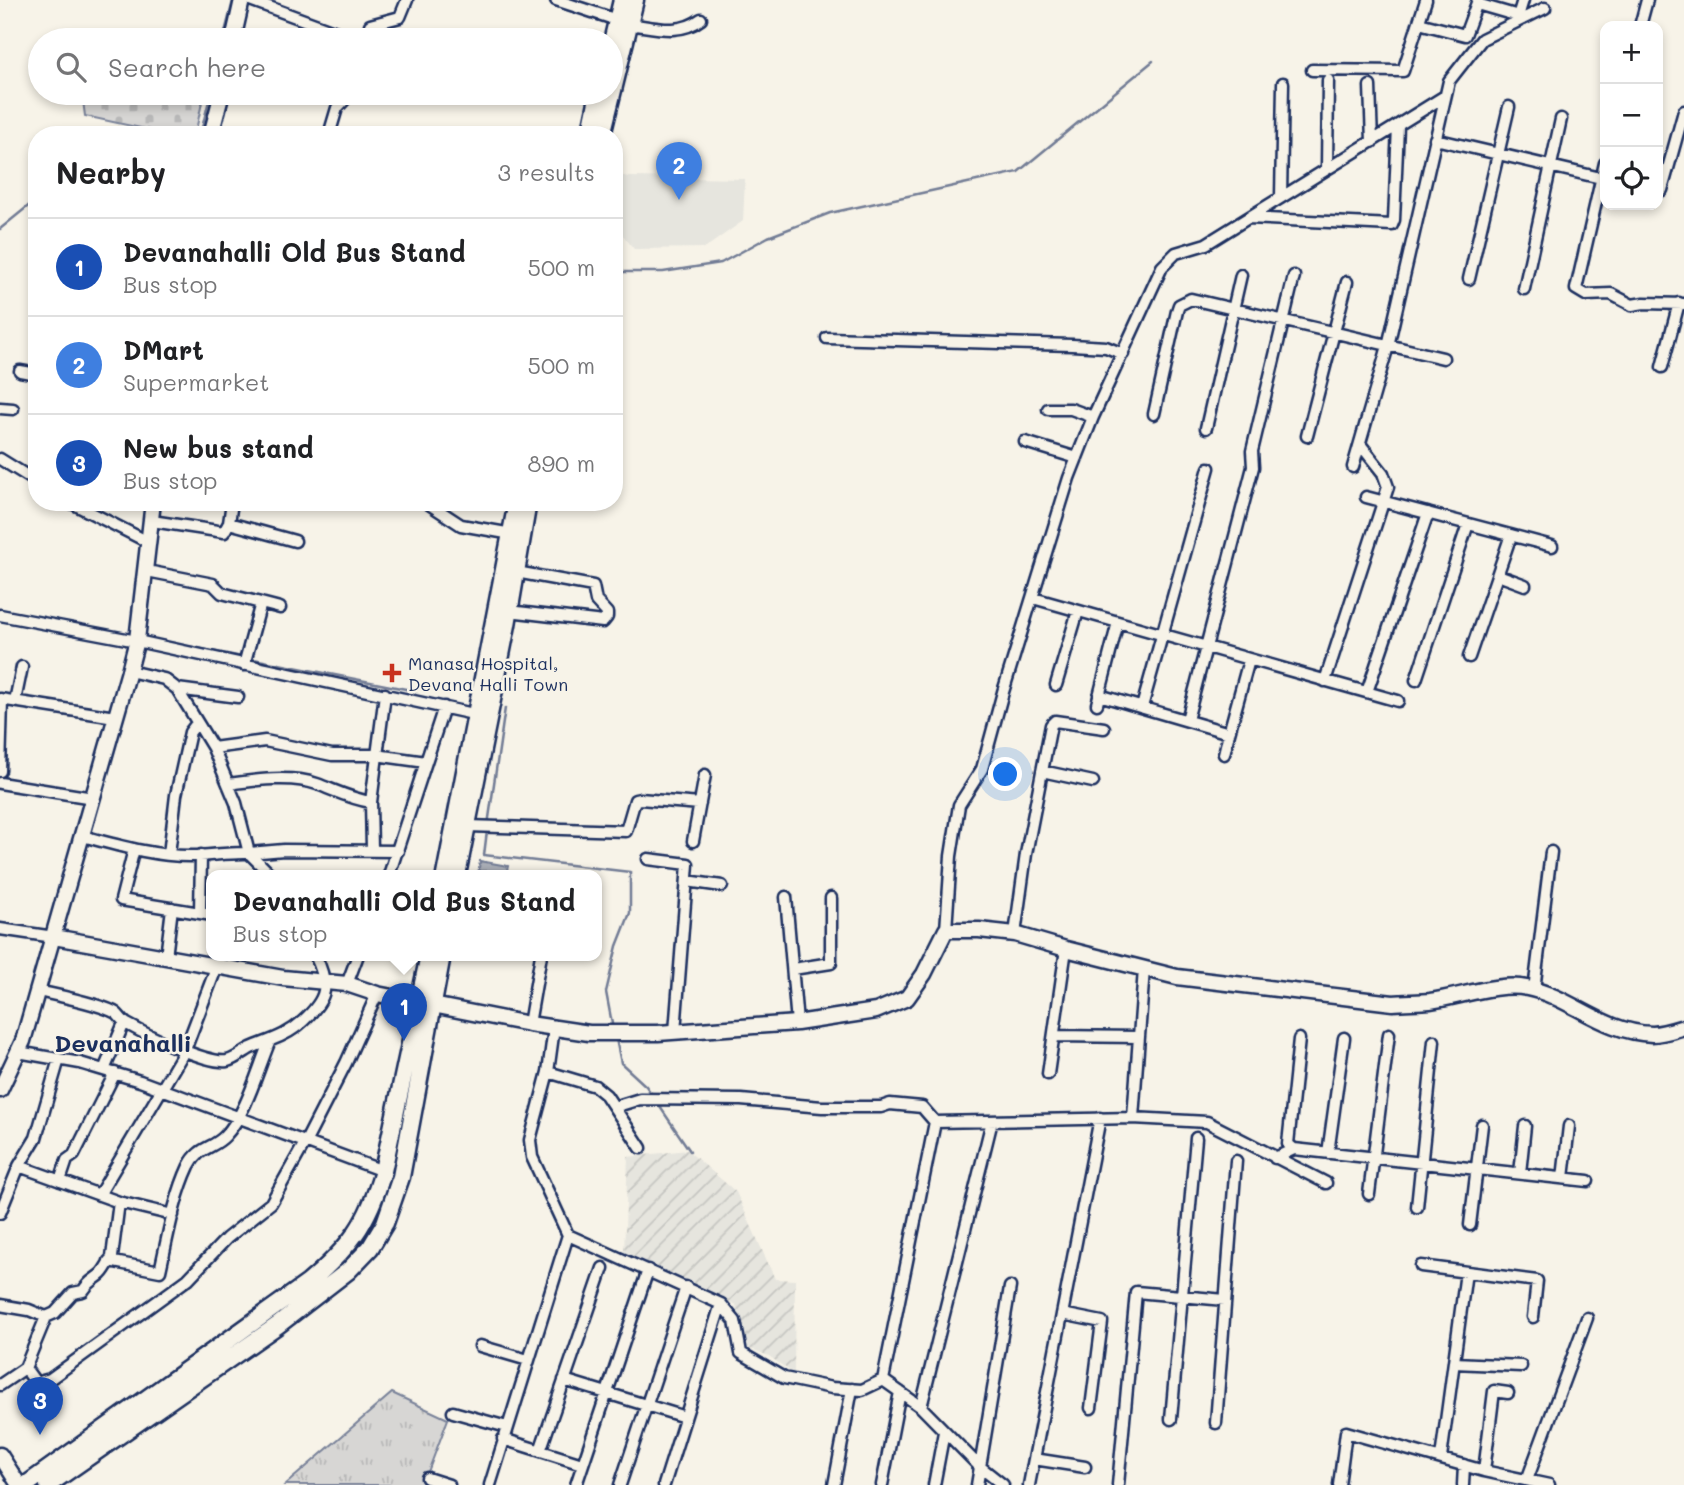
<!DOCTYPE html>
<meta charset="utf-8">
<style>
:root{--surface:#fff;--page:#f6f6f6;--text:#202124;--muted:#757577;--line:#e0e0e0;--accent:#7c3aed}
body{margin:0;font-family:Mali,sans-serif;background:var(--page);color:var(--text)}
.controls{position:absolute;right:21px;top:21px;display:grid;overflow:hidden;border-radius:14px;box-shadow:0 4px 10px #0003}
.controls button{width:63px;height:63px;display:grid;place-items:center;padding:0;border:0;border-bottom:2px solid var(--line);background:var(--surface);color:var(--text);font:35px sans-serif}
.you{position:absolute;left:1006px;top:775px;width:24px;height:24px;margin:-18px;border:5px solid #fff;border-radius:50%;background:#1a73e8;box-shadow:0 0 0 10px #1a73e833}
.badge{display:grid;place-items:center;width:46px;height:46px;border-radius:50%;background:var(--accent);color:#fff;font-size:23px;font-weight:700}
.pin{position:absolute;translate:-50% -58px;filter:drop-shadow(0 2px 4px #0008)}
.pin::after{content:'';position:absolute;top:37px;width:24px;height:21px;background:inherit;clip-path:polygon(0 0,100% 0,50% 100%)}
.popup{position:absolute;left:206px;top:870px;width:396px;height:91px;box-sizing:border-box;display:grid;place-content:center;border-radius:14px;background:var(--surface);filter:drop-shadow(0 2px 5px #0005);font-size:23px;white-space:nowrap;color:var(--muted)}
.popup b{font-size:26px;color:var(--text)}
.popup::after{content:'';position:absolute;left:50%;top:100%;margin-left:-14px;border:14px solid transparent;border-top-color:var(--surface)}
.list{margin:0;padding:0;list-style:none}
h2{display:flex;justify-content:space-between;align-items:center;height:91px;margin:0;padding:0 28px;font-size:30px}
h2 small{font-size:23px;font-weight:400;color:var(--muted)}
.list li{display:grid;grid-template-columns:46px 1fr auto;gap:21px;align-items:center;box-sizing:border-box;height:98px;padding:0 28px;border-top:2px solid var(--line)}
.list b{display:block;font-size:26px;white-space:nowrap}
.list p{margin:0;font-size:23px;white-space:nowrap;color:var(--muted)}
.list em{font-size:23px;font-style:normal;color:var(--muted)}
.icon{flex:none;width:38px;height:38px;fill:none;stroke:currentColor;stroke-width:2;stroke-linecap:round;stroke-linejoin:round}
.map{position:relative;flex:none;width:1684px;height:1485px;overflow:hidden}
.search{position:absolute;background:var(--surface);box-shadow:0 4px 10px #0003;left:28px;top:28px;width:595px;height:77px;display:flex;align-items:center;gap:18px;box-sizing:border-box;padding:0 24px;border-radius:38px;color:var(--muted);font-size:26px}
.panel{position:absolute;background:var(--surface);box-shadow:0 4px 10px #0003;left:28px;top:126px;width:595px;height:385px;border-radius:28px}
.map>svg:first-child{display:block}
.built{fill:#e6e5de}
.industrial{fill:url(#industrial-furrows)}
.grass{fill:url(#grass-tufts);stroke:#798299;stroke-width:2}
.cemetery{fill:url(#cemetery-stones);stroke:#798299;stroke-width:2}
.water{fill:url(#water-rules);stroke:#727c95;stroke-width:2}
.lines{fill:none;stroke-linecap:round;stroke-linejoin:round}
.stream{stroke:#727c95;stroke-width:2.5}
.street-casing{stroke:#1b2f5e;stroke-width:15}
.secondary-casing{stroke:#1b2f5e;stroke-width:19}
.primary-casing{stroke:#1b2f5e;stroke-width:21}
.street{stroke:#f7f3e8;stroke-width:10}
.secondary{stroke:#f7f3e8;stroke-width:14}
.primary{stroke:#f7f3e8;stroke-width:16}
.poi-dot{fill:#c8321e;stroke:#f7f3e8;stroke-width:2.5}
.labels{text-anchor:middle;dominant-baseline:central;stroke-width:5;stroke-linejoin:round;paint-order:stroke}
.poi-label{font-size:18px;fill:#1b2f5e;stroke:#f7f3e8;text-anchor:start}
.district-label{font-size:24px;font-weight:bold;fill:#1b2f5e;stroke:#f7f3e8}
</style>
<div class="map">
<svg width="1684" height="1485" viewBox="0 0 1684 1485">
<defs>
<pattern id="industrial-furrows" width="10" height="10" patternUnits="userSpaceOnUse" patternTransform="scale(1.75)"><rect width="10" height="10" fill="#e6e5de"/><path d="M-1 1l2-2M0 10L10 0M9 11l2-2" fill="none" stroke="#c5c5c1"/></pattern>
<pattern id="grass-tufts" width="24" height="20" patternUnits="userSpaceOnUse" patternTransform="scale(1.75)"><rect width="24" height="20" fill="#d7d6d4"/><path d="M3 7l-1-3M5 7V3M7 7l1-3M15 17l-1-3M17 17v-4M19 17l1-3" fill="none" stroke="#b8b8b8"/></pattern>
<pattern id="cemetery-stones" width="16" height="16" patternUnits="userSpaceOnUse" patternTransform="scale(1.75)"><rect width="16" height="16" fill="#d7d6d4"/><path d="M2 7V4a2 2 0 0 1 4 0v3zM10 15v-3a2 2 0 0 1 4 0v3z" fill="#b8b8b8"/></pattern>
<pattern id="water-rules" width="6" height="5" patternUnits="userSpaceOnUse" patternTransform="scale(1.75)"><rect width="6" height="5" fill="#acb0b9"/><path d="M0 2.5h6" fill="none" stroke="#8b909a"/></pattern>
</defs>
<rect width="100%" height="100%" fill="#f7f3e8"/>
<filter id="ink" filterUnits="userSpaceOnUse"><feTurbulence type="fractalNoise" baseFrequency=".0143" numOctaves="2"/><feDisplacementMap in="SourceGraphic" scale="14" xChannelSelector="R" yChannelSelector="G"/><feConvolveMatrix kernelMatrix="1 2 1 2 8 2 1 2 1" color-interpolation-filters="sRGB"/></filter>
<g filter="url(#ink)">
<!-- built -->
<path class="built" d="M614,174L629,177L745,179L743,221L705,248L634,249L614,224Z"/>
<!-- industrial -->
<path class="industrial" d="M687,1150L736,1192L775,1279L795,1280L794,1374L769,1356L746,1347L736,1305L624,1252L628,1157Z"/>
<!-- grass -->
<path class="grass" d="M392,1393L448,1419L423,1485H285Z"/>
<!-- cemetery -->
<path class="cemetery" d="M82,93H204L195,135H173L85,116Z"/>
<!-- water -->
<path class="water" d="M480,861L508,866L506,875H478Z"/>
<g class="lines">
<!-- stream -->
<path class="stream" d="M223,40L233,1L235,0
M78,135L117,128L150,135
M200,135L211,93
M0,229L32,203L37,196
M614,272H663L721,263L768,237L830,213L1018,172L1153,61
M141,637L416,691
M488,825L505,708
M487,831L484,855L630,872V913L617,946L606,992L613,1029
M616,1039L621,1063L646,1086L653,1096
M656,1101L690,1151"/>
<!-- street casing -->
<g class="street-casing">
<path id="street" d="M250,0L358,40
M556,0L617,20
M1477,4L1515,15L1519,13L1523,0
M1419,23L1465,35L1478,0
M629,24C654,27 679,36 701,19
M370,25L400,17L407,0
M1640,26L1647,0
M1312,70L1403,71L1426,0
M1370,86L1372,142
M248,131L261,135
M329,135L337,108L351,93
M1435,139L1605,179
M1605,163L1576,289L1586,295L1611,294L1632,305L1644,303L1684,304
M1327,169L1328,80
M1658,192L1662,190L1684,111
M1281,197L1283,83
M1248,218L1392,225L1394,220L1398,126
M1469,279L1509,107
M1524,289L1561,119
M827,338L1072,345L1106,347L1123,354
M1662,367L1679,303
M20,371L37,374
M0,408L13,409
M1048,409H1071L1093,417
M1154,414L1177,311L1179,305L1191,299L1443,358
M1206,428L1241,275
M1307,436L1347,282
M1025,442L1077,458
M0,459L37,482
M1353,467L1388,346L1449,81L1482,39L1545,8
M1366,497L1552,546
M70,502L150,543
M426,502L461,525L512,534
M152,521L224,532L229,523L295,541
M229,523L232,502
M147,571L213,584L222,593L280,608
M1498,575L1525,585
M1033,598L1398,701
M509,611L603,622L607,617V613L596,601L593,586L516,572
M0,615L137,641L478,715
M1469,657L1511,535
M244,665L261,603
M129,671L164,679L177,689L213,748L236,803L249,853L284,850L398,851
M1416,680L1468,524
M1325,681L1388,487L1383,473L1360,444
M1056,685L1078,611
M177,689L238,697
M1367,692L1428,513
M1099,695L1229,733L1224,754
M0,699L115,717
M15,701L22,667
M1097,704L1118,622
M1142,707L1209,468
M1187,720L1253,467L1252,451L1294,276
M1229,733L1249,660
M213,748L265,741L332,755H376L426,762
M0,771L2,700
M1042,771L1093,782
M0,783L93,798
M228,784C254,780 292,775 317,784C336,791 351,799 371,802
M467,826L626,831L635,800L640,799L700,804
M82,836C117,845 153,856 189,856C209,856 229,852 249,853L271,875
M693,841L705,775
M134,849L121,900L212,915
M372,849L371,802L385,694
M169,854L176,795L190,732L197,723
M648,859L688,864L675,1032
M389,875L444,707
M687,881L722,886
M786,897L797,1023
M200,913L201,855
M0,929L54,937
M946,930L951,856L959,805L982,769L1003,692L1069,478L1093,417L1162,267L1176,253L1206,244L1445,96
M1015,934L1026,854L1051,725L1055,721L1104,728
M166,957L172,908
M793,969L831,963V898
M347,984L358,955
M1534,990L1551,852
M38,991C55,995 102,1004 116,1013C120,1016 122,1021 127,1024C147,1035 207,1064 227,1061C236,1059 243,1052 251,1048C270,1040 287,1036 303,1021C328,998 330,986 315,955
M529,1024L541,955
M554,1028L548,1072L530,1140L532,1157L568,1235L721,1304L735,1321L741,1353L784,1378L832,1388L862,1390L883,1380L921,1407L979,1466L1003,1485
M1054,1036L1139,1037
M18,1052L80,1063L140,1081L383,1171
M104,1070L124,1023
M548,1072L595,1086L606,1095L641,1148
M1048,1074L1066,949
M614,1107L640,1099L741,1100L822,1107H881L890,1104L922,1107L935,1122L1133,1118L1207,1122L1326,1183
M1133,1118L1144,969
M1294,1149L1288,1144L1299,1039
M1328,1153L1344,1038
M1275,1158L1294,1149L1588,1181
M19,1166L36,1138L59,1059
M1520,1173L1525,1126
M1563,1178L1569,1126
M60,1181L67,1160L74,1155L115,1073
M1369,1194L1389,1034
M99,1195L185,1050L217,966
M1417,1207L1434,1041
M0,1213L19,1166L119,1202L173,1215
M1470,1225L1482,1125
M109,1261L160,1271C168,1236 174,1198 189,1166C199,1146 213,1149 225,1136C246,1114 257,1072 269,1043
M1421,1266L1537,1281L1533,1317
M0,1305L29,1310L46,1317L25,1368L0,1385
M1062,1314L1102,1322L1091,1408
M46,1317L55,1313L73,1293L83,1291C90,1280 93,1281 101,1274C105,1270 109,1262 112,1257L119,1202
M480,1346L528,1360
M1454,1363L1521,1366
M25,1368L36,1383L50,1379L188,1279L227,1238L271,1203L306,1141L346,1063L377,994
M564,1380L685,1417
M883,1380L935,1122
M921,1407L992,1121
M453,1412L507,1427
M1171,1419L1196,1138
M1216,1423L1236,1161
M503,1439L582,1464
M540,1451L603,1268
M1441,1458L1466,1272
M1034,1459L1085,1467
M1484,1471L1494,1391L1508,1393
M427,1478L449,1485
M1527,1480L1587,1318
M490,1485L568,1235
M576,1485L648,1270
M620,1485L686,1287
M664,1485L721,1304
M834,1485L852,1389
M882,1485L900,1392
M934,1485L944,1432
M977,1485L1010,1287
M1029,1485L1100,1118
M1118,1485L1136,1292L1225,1300
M1339,1485L1346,1432L1484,1471L1549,1485
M1463,1485L1464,1465"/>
</g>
<!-- secondary casing -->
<g class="secondary-casing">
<path id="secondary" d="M233,40L242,0
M211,135L222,93
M54,937L283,978L347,984L377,994L529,1024L589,1033H658L797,1023L876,1011L907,998L924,974L946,930H979L1015,934L1066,949L1177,977L1393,1003C1405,1002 1418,1002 1430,1001C1459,997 1499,982 1527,988C1572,997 1601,1032 1652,1034C1662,1034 1674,1030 1684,1027
M0,1090L23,1041L129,671L137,640L153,502
M0,1455L19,1485"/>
</g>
<!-- primary casing -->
<g class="primary-casing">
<path id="primary" d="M611,46L622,0
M590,135L599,93
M602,135L635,0
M445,875L517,502
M457,875L507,625L528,502
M26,1485L308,1283C349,1248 368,1224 383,1171L429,955
M48,1485L278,1325L348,1271L370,1248L385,1223L401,1177L442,955"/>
</g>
<!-- street -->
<use href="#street" class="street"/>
<!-- secondary -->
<use href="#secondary" class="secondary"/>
<!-- primary -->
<use href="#primary" class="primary"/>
</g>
</g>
<!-- markers -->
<path class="poi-dot" d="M388.5 662.5h7v7h7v7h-7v7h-7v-7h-7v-7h7z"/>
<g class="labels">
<!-- poi labels -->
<g class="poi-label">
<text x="408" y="663">Manasa Hospital,<tspan x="408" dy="21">Devana Halli Town</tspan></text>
</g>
<!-- district labels -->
<g class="district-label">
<text x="123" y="1042">Devanahalli</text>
</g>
</g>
</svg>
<div class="controls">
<button>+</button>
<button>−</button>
<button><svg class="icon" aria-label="locate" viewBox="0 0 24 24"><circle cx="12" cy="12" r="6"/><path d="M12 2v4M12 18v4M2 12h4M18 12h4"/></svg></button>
</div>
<div class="you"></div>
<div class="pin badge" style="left:404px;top:1041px;background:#1a4fb4">1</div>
<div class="popup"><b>Devanahalli Old Bus Stand</b>Bus stop</div>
<div class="pin badge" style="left:679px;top:200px;background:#3f7fe0">2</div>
<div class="pin badge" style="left:40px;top:1435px;background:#1a4fb4">3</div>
<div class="search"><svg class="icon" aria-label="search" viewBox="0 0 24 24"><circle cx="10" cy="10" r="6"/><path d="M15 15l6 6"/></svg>Search here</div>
<section class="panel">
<h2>Nearby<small>3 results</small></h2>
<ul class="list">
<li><span class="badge" style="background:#1a4fb4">1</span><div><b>Devanahalli Old Bus Stand</b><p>Bus stop</p></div><em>500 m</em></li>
<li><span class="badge" style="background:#3f7fe0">2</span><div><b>DMart</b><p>Supermarket</p></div><em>500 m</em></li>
<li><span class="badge" style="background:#1a4fb4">3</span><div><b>New bus stand</b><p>Bus stop</p></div><em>890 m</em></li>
</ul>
</section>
</div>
